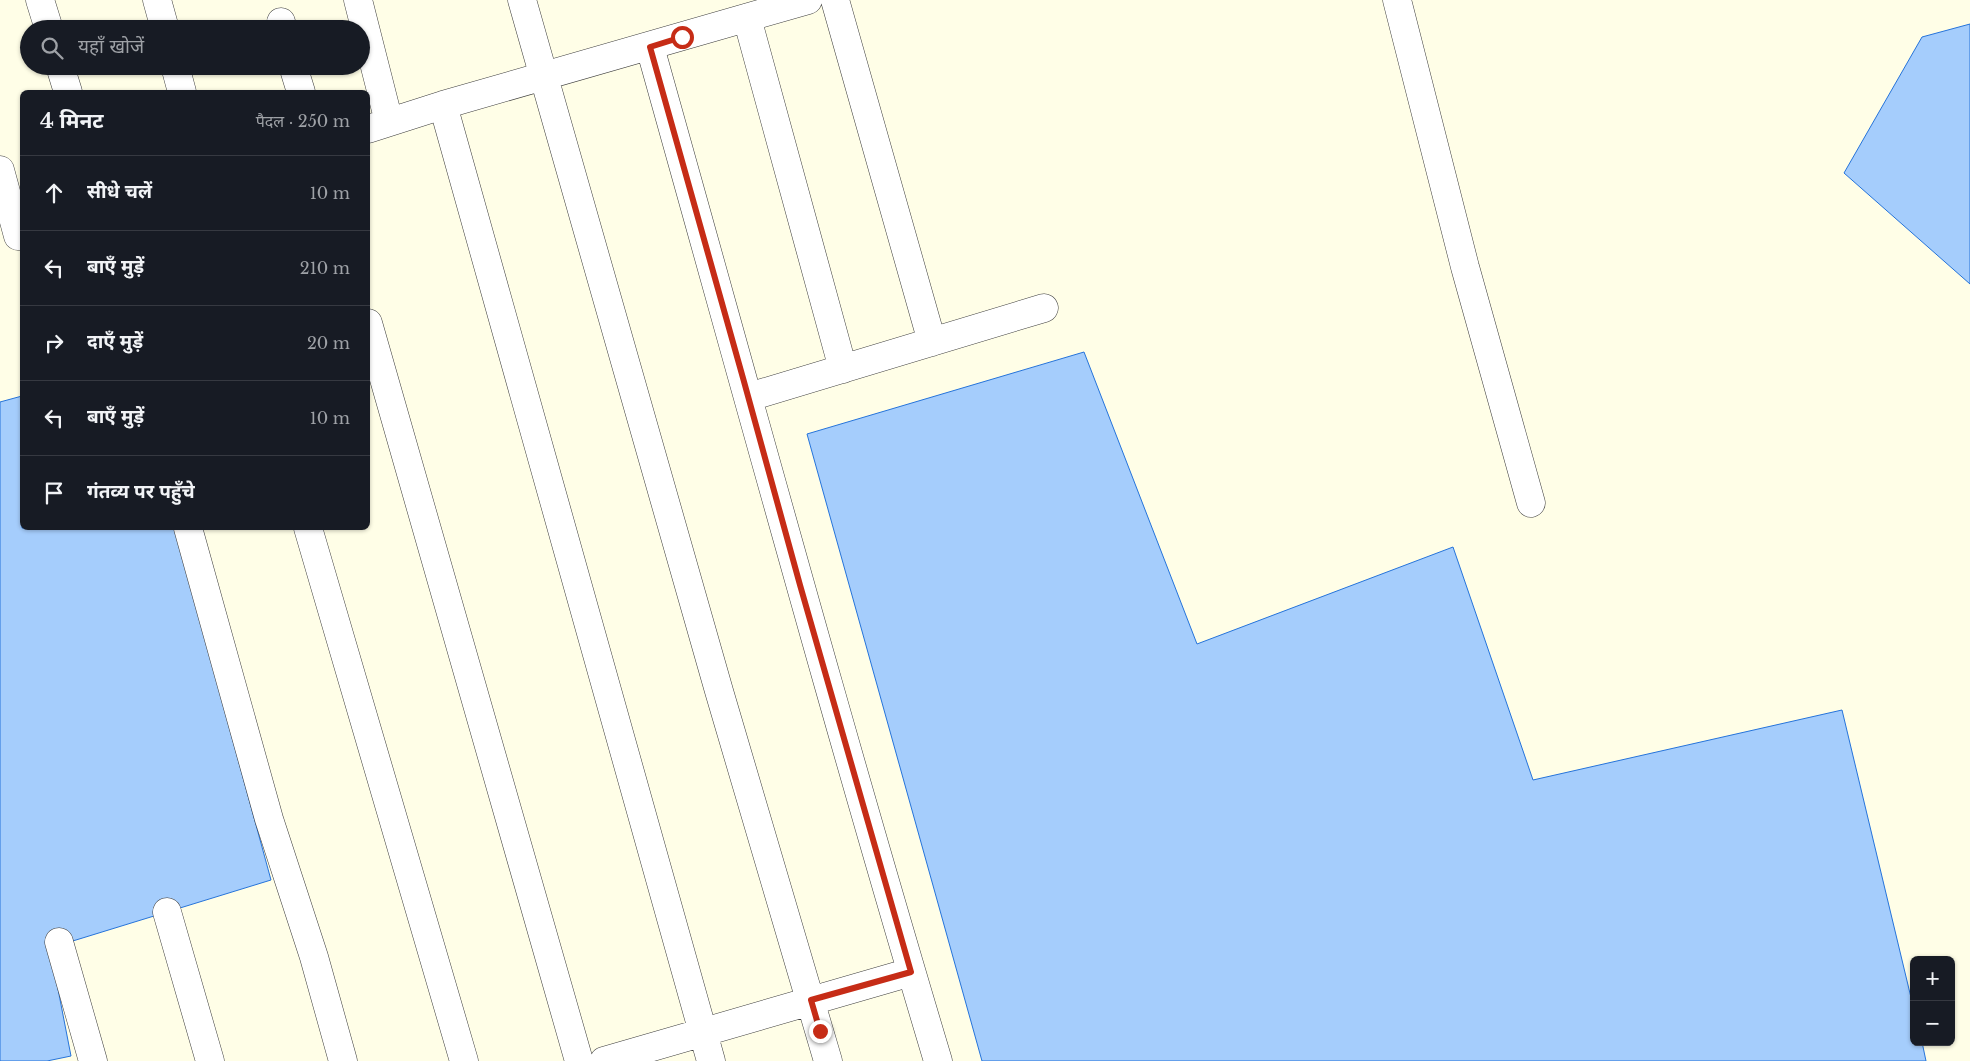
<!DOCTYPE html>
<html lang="hi">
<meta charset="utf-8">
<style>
:root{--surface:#171b24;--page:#20242c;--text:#f1f3f6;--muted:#9ea1a6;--line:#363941}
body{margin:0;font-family:"Libre Baskerville","Noto Sans Devanagari",serif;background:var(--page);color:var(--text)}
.controls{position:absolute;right:15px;bottom:15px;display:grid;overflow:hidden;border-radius:8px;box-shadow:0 1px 4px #0004}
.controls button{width:45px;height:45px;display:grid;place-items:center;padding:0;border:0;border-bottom:1px solid var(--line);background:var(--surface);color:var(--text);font:25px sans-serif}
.stop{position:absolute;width:15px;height:15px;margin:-11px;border:4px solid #c62c16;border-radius:50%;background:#fff}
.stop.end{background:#c62c16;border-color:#fff;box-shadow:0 1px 5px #0008}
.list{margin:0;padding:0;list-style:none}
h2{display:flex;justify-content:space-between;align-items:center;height:65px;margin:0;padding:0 20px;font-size:21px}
h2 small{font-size:16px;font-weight:400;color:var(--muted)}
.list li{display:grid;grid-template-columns:32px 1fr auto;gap:15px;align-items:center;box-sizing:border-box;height:75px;padding:0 20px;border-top:1px solid var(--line)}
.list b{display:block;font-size:19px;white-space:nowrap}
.list em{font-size:16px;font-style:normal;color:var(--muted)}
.icon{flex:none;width:28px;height:28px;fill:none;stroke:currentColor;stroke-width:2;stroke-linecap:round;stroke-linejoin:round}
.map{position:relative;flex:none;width:1970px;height:1061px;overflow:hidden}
.search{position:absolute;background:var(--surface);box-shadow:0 1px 4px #0004;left:20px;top:20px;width:350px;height:55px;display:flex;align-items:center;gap:12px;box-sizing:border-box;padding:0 18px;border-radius:28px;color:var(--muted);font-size:19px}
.panel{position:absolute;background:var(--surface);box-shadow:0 1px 4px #0004;left:20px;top:90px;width:350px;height:440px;border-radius:8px}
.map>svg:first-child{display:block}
.water{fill:#a5cdfc;stroke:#2573da}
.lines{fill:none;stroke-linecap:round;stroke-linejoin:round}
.minor-casing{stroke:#3d3d3d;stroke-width:29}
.minor{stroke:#fff;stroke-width:28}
.route{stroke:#c62c16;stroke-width:6}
</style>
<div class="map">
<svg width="1970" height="1061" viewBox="0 0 1970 1061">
<rect width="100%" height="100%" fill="#fffee7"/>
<!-- water -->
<path class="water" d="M1970,24V284L1844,173L1922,37Z
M1084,352L1197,644L1453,547L1533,780L1842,710L1914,1010V1042H1922L1926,1061H982L807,434Z
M22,396V528H175L271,880L50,948L71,1056L47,1061H0V402Z"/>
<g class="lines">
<!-- minor casing -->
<g class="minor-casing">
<path id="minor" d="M40,0L49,29
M157,0L165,29
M358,0L389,122
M522,0L719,691L828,1061
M835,0L932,342
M1397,0L1465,267L1531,503
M747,18L843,369
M281,22L283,29
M650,47C745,385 837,724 938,1061
M60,66L68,92
M175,66L182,92
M293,66L301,92
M443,105L711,1061
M368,129L443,105L808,0
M0,170L18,236
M368,323L579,1061
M749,397L1044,308
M188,528L269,819L314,957L343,1061
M308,528L464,1061
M167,912L210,1061
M59,942L93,1061
M604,1061L911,972"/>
</g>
<!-- minor -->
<use href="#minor" class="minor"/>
</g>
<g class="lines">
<!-- route -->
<path class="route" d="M682,37L650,47L743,378L800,585L911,972L811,1000L820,1031"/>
</g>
</svg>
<div class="controls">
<button>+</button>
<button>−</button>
</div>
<div class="stop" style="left:682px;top:37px"></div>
<div class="stop end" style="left:820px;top:1031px"></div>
<div class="search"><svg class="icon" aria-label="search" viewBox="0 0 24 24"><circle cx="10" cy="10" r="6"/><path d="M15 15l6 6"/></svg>यहाँ खोजें</div>
<section class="panel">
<h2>4 मिनट<small>पैदल · 250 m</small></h2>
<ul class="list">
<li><svg class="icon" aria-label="ahead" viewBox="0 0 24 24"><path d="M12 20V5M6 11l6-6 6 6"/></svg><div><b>सीधे चलें</b></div><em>10 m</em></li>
<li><svg class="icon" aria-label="left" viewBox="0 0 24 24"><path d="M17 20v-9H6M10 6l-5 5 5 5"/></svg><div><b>बाएँ मुड़ें</b></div><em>210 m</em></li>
<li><svg class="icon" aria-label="right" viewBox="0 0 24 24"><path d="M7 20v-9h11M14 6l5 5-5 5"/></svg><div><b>दाएँ मुड़ें</b></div><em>20 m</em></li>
<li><svg class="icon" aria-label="left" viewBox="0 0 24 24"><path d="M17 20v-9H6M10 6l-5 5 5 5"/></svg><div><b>बाएँ मुड़ें</b></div><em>10 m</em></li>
<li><svg class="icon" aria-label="arrive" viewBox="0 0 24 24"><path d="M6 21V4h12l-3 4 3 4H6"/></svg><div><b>गंतव्य पर पहुँचे</b></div></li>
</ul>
</section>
</div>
